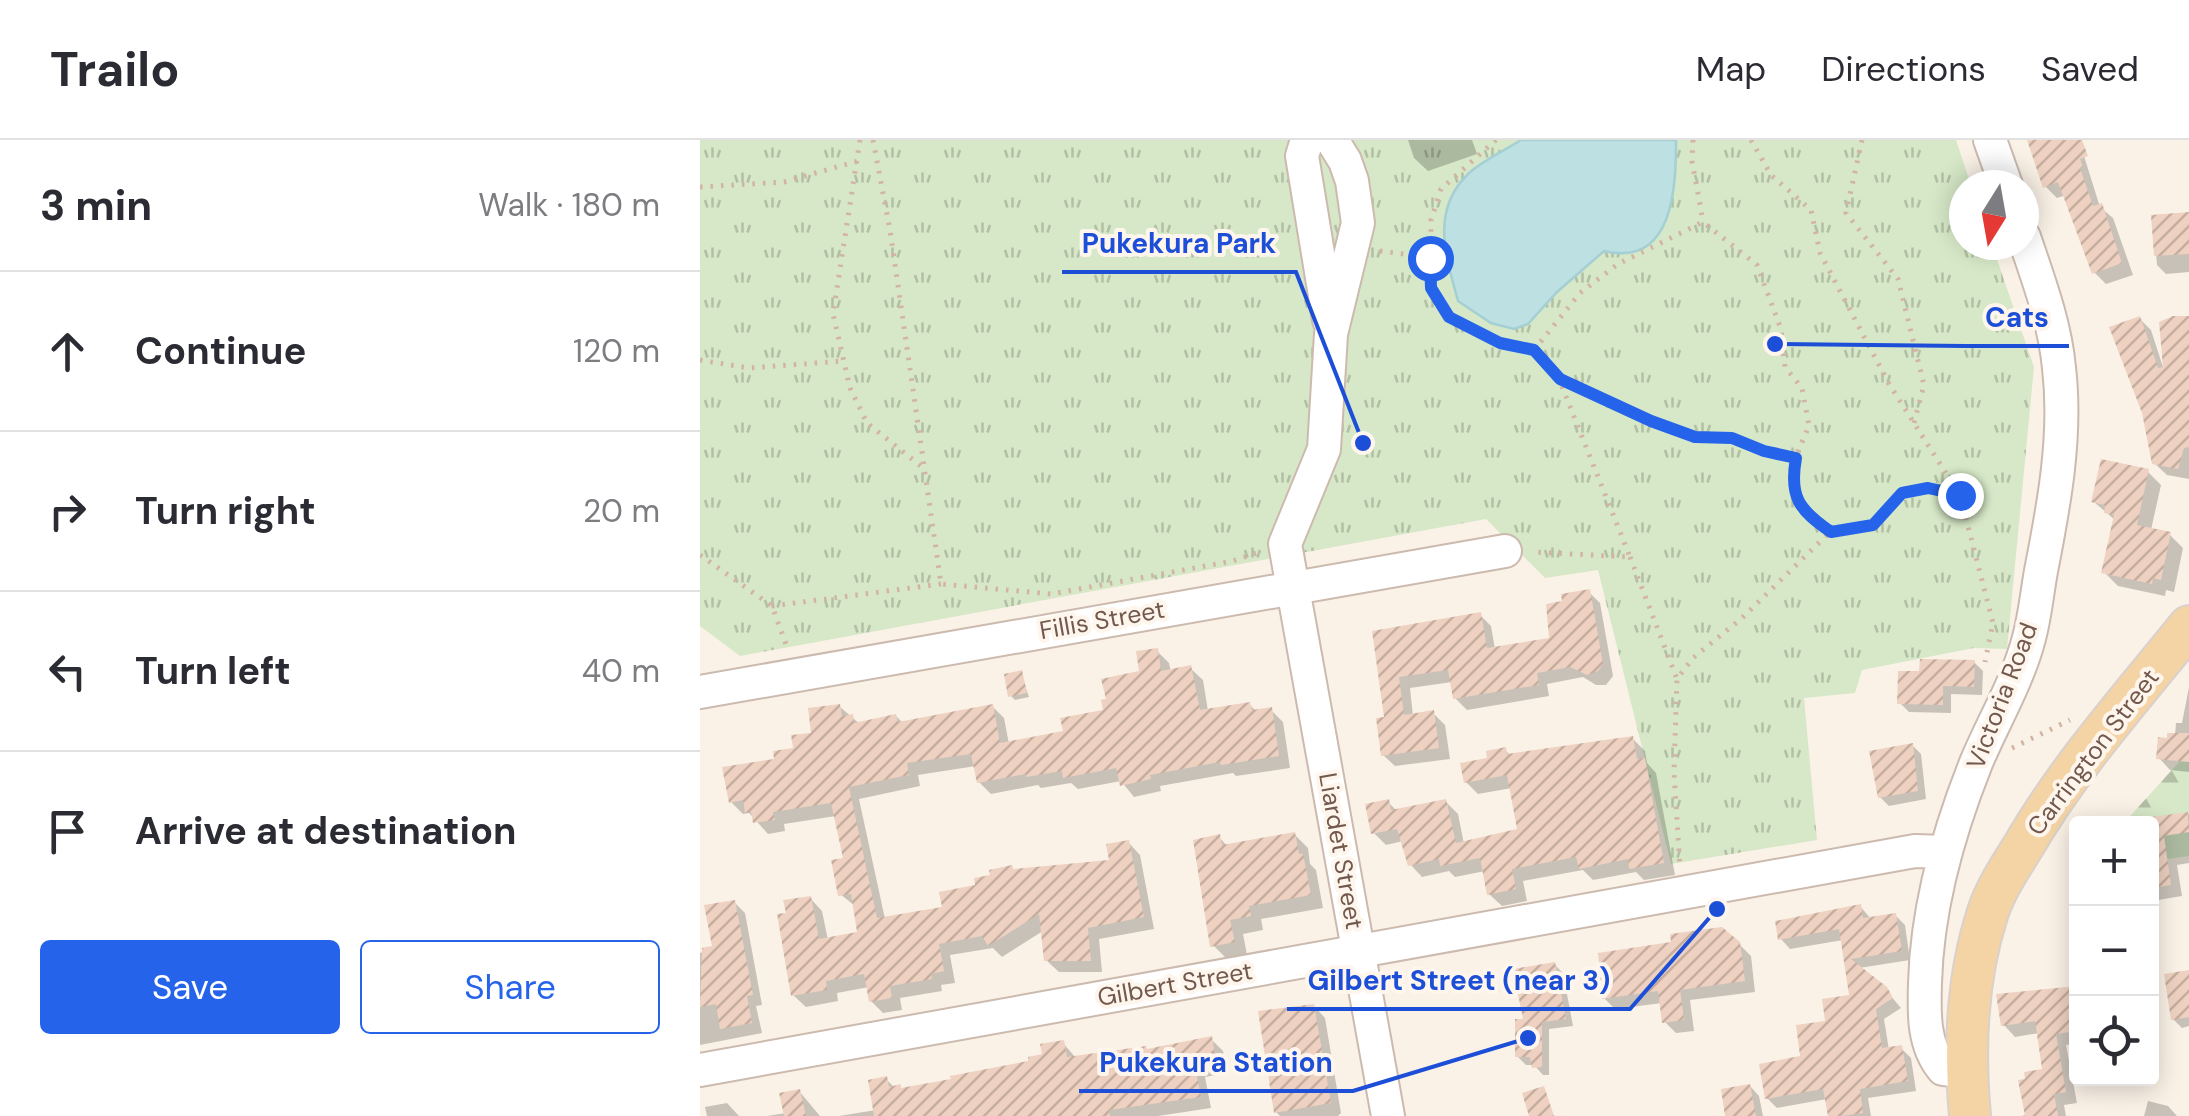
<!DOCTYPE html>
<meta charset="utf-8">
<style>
:root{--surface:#fff;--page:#f7f7f7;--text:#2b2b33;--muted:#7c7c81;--line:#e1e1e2;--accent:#2563eb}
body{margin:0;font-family:"DM Sans",sans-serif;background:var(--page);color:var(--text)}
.controls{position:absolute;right:30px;bottom:30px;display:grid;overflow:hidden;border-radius:10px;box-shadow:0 5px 25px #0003}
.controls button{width:90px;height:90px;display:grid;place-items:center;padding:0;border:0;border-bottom:2px solid var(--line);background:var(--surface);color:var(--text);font:50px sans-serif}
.compass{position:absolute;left:1249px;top:30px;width:90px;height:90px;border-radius:50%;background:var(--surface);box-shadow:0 5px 25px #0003;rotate:191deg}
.stop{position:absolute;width:30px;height:30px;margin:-22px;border:8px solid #2563eb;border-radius:50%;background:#fff}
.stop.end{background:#2563eb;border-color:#fff;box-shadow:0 2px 10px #0008}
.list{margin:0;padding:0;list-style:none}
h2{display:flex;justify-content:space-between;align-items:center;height:130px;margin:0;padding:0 40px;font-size:42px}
h2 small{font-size:32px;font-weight:400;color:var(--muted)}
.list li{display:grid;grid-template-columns:65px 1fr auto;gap:30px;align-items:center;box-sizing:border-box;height:160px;padding:0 40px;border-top:2px solid var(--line)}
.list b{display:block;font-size:38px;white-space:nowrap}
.list em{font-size:32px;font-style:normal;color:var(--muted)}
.actions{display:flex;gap:20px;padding:30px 40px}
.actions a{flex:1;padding:22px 0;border:2px solid var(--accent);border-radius:10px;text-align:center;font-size:35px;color:var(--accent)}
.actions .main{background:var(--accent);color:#fff}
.icon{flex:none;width:55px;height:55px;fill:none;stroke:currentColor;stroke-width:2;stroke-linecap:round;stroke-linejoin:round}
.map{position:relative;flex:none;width:1489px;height:976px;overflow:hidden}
header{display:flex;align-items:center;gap:60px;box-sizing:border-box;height:140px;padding:0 50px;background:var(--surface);border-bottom:2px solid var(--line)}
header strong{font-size:48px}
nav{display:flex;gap:55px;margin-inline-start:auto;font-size:35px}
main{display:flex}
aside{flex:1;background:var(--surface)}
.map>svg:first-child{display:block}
.forest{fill:url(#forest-firs)}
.park{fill:url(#park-tufts)}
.water{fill:#bde0e3;stroke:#a4cfd4;stroke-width:2.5}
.shadow{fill:#0003}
.building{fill:url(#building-hatch)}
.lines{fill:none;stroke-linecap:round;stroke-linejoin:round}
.minor-casing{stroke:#ccbaae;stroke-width:36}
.major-casing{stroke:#d8d1cd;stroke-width:44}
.path{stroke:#d3b4a4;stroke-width:5;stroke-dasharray:2.5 8;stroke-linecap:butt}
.minor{stroke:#fff;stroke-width:32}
.major{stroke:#f4d3a5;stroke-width:40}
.route{stroke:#2563eb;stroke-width:12}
.labels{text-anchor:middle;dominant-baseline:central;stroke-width:8;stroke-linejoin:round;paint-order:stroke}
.street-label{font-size:25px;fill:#73594d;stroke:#fef6ed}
.leader{fill:none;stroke:#1d4ed8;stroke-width:4}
.callout-dot{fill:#1d4ed8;stroke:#fef6ed;stroke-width:4}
.callout-label{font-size:28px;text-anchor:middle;font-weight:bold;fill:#1d4ed8;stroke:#fef6ed;stroke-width:8;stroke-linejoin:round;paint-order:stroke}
</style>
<header>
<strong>Trailo</strong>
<nav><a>Map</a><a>Directions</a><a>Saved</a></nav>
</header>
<main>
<aside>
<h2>3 min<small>Walk · 180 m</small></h2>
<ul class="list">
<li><svg class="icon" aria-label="ahead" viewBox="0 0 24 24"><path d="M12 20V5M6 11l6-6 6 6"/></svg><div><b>Continue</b></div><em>120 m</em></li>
<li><svg class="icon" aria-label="right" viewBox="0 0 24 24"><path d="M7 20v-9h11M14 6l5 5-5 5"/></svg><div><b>Turn right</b></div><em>20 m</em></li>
<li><svg class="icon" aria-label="left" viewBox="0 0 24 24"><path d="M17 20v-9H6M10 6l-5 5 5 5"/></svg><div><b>Turn left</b></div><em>40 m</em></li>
<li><svg class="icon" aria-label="arrive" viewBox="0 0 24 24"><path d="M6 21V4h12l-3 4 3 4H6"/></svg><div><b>Arrive at destination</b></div></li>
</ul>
<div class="actions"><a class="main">Save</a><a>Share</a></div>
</aside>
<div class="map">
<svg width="1489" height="976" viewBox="0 0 1489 976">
<defs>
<pattern id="forest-firs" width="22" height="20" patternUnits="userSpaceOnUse" patternTransform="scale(2.5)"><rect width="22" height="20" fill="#d6e8c7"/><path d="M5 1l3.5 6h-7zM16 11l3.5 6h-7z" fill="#b2bfa4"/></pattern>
<pattern id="park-tufts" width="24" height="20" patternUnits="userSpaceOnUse" patternTransform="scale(2.5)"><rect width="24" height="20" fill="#d6e8c7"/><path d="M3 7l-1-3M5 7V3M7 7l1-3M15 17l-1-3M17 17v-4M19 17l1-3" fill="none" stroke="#b2bfa4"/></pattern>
<pattern id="building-hatch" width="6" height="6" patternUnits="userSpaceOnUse" patternTransform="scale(2.5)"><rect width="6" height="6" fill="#eed1c1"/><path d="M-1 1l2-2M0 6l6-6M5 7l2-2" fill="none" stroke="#c5ad9f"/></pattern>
</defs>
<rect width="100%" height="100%" fill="#fbf2e7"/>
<!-- forest -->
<path class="forest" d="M1489,611V716L1452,721V684H1423Z"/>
<!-- park -->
<path class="park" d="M0,0H1256L1271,45H1264V105H1292L1334,227L1307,509L1274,508L1162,530L1155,553L1104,558L1117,700L971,724L898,430L845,438L786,379L40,516L0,486Z"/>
<!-- water -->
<path class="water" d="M821,0H976C976,46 974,128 904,111L857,152L828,184L814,189L791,183L758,161C746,117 730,71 768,34C782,21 804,11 821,0Z"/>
<!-- shadow -->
<path class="shadow" d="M708,0H772L777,14L728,31L714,18Z
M1329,0H1379L1400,67L1413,78L1433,135L1406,144L1394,132L1366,55L1357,58L1345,46Z
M1489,74V132L1466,134L1457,125L1453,77Z
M1439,178L1451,190L1463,227L1489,179V339L1467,335L1454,323Z
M1447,331L1461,345L1451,390L1469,394L1483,408L1474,452L1466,450L1465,456L1418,446L1404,432L1416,381L1394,362Z
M889,452L900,463L913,536L906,545H896L883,537L847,544L849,556L767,570L755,558L752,542L710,548L713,576L733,573L745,585L750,619L695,626L683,615L687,579L675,493L780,475L791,486L795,509L852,500L865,463Z
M457,511L469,523L471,532L490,528L503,540L508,571L550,565L557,572L571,570L583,582L590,628L536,636L533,633L460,646L461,651L434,657L421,641L378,649L371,643L341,648L338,645L291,654L279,642L276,626L218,635L220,646L159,659L185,779L245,769L278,747L315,732L412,722L428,702L440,715L454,789L399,799L402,832H359L346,820L343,791L302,817L293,808L250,815L255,843L241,845L242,851L200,858L202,870L183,873L171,861L169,847L137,853L138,861L106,867L93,855L89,775L110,758L122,771L128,800L160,794L155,766L140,754L146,720L136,676L84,684L85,691L68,694L49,673L43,674L31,662L77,621L114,595L140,567L160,584L196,576L203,583L292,566L304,578L309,604L366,593L406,571Z
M1274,522L1283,531L1282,555L1251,554V573L1209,572L1200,563L1222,534Z
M321,533L329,557L315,560L311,556Z
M1489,547V632L1470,630L1459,618L1475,595L1476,583H1482Z
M932,598L945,611L947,623L956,633L975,735L944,740L936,732L893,740L883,730L823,741L827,761L802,766L789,754L785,731L755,737L749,731L722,737L710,724L703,701L686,705L673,692L688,662L697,671L746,662L758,674L764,704L820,691L812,648L778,654L766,642L790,620L805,610L811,616Z
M1212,605L1221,614L1226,659L1189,666L1180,657Z
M1489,674V723L1477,725L1482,756L1452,761V718L1458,717L1454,679Z
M594,694L608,708L610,724L616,730L623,768L561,779L563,790L543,794L547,815L527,819L513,805L519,697L528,707Z
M34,762L45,773L62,865L56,866L62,893L0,905V813L14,808Z
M1160,766L1171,779L1195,775L1205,785L1210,820L1159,828L1185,849L1201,868L1184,879L1189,910L1201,908L1211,918L1216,951L1168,958L1171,976H1130L1127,959L1077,968L1067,958L1152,857L1143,800L1090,809L1081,799Z
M1039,804L1051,816L1055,852L990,860L994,891L976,893L965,882L962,863L915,869L904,858L974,805Z
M854,824L863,833L873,886L849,889V935H843L834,925H826L817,916L826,882Z
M1489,833V886L1482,888L1473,879Z
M1376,849V904L1366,905L1377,963L1364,965L1366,976H1322L1327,974L1345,931L1339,893L1315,897L1304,885L1338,855Z
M614,866L625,878L641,973L638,976H580L576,972Z
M511,899L523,911L527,933L505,937L511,968L458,976H139L176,970L186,939L195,948L203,950L331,922L363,903L376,918L449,912Z
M1050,946L1059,956L1063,976H1028Z
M99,951L120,976H67L86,973Z
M1448,961L1468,966L1477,976H1444Z
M27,963L39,976H7L5,967Z"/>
<!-- building -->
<path class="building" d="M1327,0H1382L1388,16L1380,19L1383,27L1380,28L1393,66L1402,63L1422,123L1392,134L1358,42L1343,48Z
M1489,72V114L1454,116L1451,75Z
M1440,176L1458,228L1463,227L1459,182L1473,176H1489V307L1484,308L1478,329L1452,324L1442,273L1409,187Z
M1401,319L1449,329L1437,385L1471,392L1461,440L1453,438L1452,444L1401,433L1414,375L1404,373L1405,365L1391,362Z
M890,449L903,524L898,531L887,535L870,527L837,533L839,545L753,559L748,530L699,537L704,575L734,570L739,608L681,616L676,578L684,577L672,491L781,472L787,508L849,498L846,464L862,461L861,454Z
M458,508L461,531L491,525L500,570L550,562L552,570L572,567L579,616L521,625L520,622L450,635L451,639L420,646L416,628L363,638L362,631L326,637V634L277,643L271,614L207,623L209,635L149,647L177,778L242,767L239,752L275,745L274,738L290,735L289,730L312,725L313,729L409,720L406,704L429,700L444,777L388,788L391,821H344L339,774L288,806L282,796L239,804L244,831L231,834L232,839L190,846L192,858L169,862L164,834L126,841L127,850L91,856L77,774L86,773L83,760L111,756L119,799L157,792L151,754L138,756L131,720L143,718L131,663L73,672L75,680L53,683L51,672L45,673L43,660L29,663L22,627L74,619L73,611L93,608L91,595L111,593L108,568L140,564L142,576L153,574L154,583L196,574L198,582L293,564L300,603L363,591L360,578L403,570L401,560L406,559L401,539L439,531L436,511Z
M1220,519L1275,520L1274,547L1243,546V565L1197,564L1198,531H1219Z
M322,530L327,553L308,557L304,534Z
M1467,593H1489V622L1456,619L1458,597L1467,598Z
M933,596L937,619L945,618L964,723L929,729L928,719L879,729L876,717L812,729L816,749L787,755L780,718L740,726L739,719L708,726L697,689L671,694L665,664L689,659L691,670L746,659L756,703L817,689L807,635L764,643L760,623L787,618L786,611L806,607L807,614Z
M1213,603L1218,651L1178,658L1169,611Z
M1488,672L1489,692L1464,696L1471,745L1452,748L1451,677Z
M595,692L599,714H603L611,755L549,766L551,776L530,780L535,802L510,807L493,700L520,694L522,705Z
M35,760L53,855L47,856L52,883L20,889L16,864L0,867L2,808L12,806L4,765Z
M1161,764L1163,778L1196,773L1202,811L1151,819L1187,847L1193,858L1176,869L1182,908L1202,905L1208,941L1160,949L1163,973L1142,976H1128L1123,949L1065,959L1059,924L1100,916L1096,885L1125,881L1122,859L1149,855L1139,789L1078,800L1075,781Z
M1022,787L1040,802L1045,841L980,850L984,880L962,883L958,851L902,859L898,813L971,802L970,794Z
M855,822L866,879L842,882V927L832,928L830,917H815V879H823L813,829Z
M1489,830V877L1471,880L1464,834Z
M1376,846V891L1356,894L1366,952L1354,954L1358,976H1325L1318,940L1325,939L1324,932L1342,929L1335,881L1301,886L1296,854Z
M614,864L631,963L574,973L558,871Z
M512,896L516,922L495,926L501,957L409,970L410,976H174L168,940L187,936L189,947L201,944V948L251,939L250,936L328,921V917L342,914L340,904L364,900L367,917L446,906L447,909Z
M1050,944L1056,976H1025L1021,949Z
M844,946L854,976H829L822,953Z
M100,949L106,976H84L79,953Z"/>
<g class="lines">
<!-- minor casing -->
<g class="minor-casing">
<path id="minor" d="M607,0L602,16L629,180
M632,0L645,21L652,41L658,83L631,194L624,309L585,404L688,976
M1290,0L1306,45
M0,552L805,411
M0,930L1215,711L1246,712
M1266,931L1243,929C1223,905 1224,873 1225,843C1227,768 1248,693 1276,623C1293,582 1318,541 1329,498C1335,476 1337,453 1341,431C1354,365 1367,295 1359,228C1355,183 1338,139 1324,97"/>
</g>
<!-- major casing -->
<g class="major-casing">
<path id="major" d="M1270,976C1264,910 1267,836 1288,772C1296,748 1311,726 1324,705C1370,626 1432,557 1489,486"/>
</g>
<!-- path -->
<path class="path" d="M160,0L133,174L150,248L167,283L222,327
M173,0L190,90L241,444L351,454L533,421L559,412
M796,0L741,49L731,80V148L749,177L800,203L834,210L859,239L930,417L833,412
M993,0L992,21L1003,81
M1051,0L1071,35L1111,70L1120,113L1189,244L1260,355
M1162,0L1146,73L1198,139L1224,245L1214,283
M0,47L84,42L158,21
M680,111L728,117
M834,210L880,153L918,124L1003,82L1057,125L1081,189L1085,227L1102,248L1109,286L1095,318L1091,345L1106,374L1131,391L1042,478L993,518L977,539L974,632L980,728
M0,220L49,228L143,221
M859,239L951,281L995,297L1031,298L1064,311L1095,318
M1131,391L1173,385L1202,353L1228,348L1260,355L1293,483L1285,522
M0,415L72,466L87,507
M930,417L977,539
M72,466L241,444
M1312,608L1370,580"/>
<!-- minor -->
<use href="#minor" class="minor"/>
<!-- major -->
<use href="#major" class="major"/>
</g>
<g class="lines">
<!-- route -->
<path class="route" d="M730,118L731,148L749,177L800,203L834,210L860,239L951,281L995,297L1032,298L1064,311L1096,318C1089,357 1099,370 1131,392L1173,385L1202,353L1228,348L1260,355"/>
</g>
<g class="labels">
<!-- street labels -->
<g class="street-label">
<text transform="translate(402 480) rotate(-10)">Fillis Street</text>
<text transform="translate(1302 556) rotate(-69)">Victoria Road</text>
<text transform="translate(1393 612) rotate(-53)">Carrington Street</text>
<text transform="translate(641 711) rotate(80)">Liardet Street</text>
<text transform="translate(475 844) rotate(-10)">Gilbert Street</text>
</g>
</g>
<!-- callouts -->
<path class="leader" d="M663 303L596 132H362M1075 204L1265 206H1369M1017 769L930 869H587M828 898L653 951H379"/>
<g class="callout-dot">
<circle cx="663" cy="303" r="10"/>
<circle cx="1075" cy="204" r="10"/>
<circle cx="1017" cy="769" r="10"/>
<circle cx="828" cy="898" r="10"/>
</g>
<g class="callout-label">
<text x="479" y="113">Pukekura Park</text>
<text x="1317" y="187">Cats</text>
<text x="759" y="850">Gilbert Street (near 3)</text>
<text x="516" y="932">Pukekura Station</text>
</g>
</svg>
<div class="controls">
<button>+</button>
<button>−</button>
<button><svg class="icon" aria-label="locate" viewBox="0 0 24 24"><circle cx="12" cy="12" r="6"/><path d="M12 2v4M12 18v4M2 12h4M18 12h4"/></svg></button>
</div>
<svg class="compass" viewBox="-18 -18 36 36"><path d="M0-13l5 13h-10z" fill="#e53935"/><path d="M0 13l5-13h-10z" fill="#7c7c81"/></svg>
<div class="stop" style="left:730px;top:118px"></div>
<div class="stop end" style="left:1260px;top:355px"></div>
</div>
</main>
